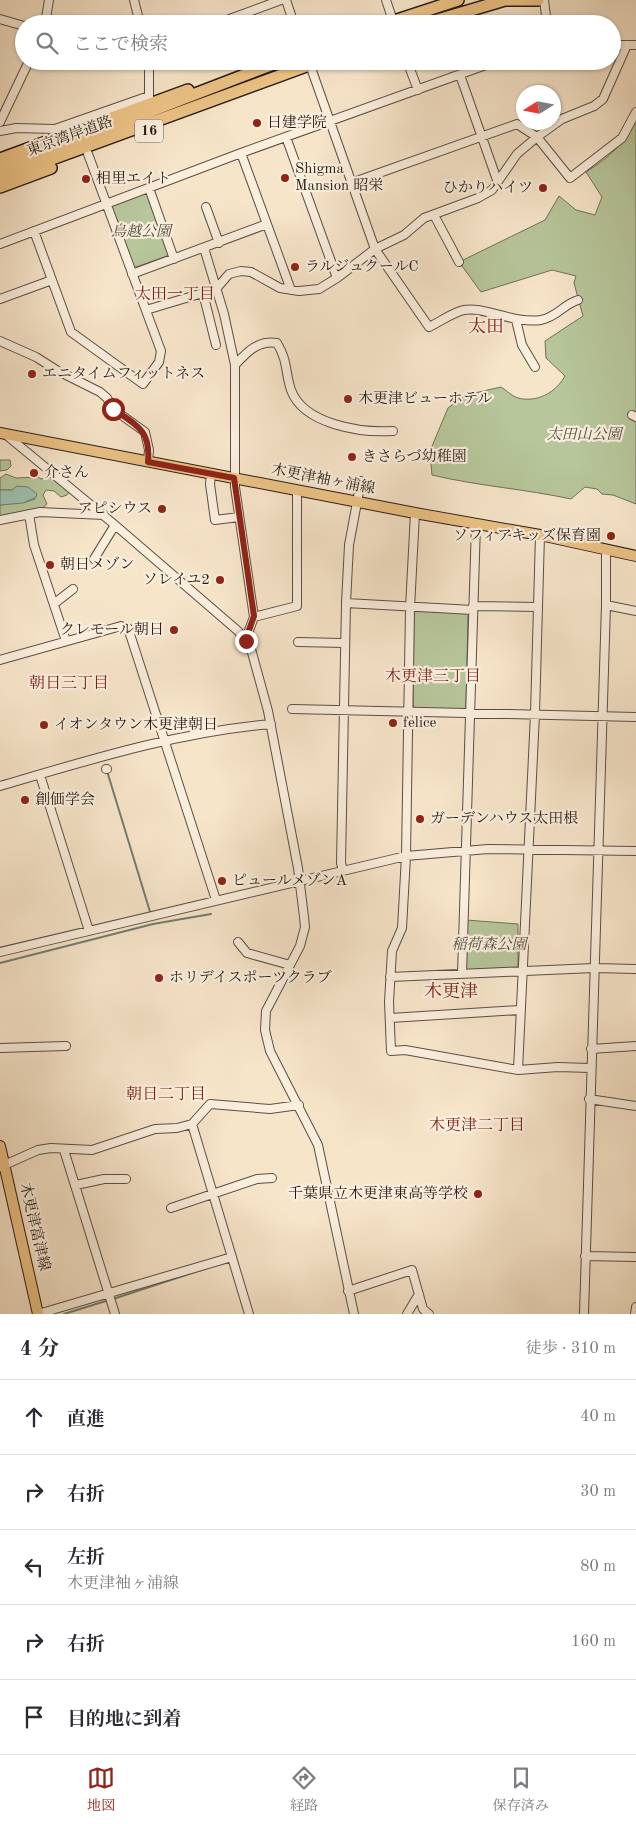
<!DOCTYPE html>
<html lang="ja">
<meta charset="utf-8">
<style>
:root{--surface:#fff;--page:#f2f2f3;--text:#2b2b33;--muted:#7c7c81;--line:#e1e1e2;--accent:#8f2418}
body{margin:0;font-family:"Old Standard TT","Noto Serif JP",serif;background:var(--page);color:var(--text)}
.compass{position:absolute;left:516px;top:85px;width:45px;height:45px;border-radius:50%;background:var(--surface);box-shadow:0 1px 4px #0004;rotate:259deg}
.stop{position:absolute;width:15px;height:15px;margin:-11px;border:4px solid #8f2418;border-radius:50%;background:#fff}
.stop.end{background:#8f2418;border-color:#fff;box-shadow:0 1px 5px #0008}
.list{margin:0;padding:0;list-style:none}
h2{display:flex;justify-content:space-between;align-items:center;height:65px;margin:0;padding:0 20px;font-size:21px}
h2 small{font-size:16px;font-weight:400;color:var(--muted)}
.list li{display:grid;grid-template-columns:32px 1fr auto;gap:15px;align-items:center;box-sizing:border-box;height:75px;padding:0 20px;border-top:1px solid var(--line)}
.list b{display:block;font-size:19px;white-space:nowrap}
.list p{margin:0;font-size:16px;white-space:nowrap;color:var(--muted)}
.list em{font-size:16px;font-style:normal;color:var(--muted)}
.icon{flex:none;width:28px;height:28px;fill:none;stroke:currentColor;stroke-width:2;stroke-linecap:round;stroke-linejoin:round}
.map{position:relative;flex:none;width:636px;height:1314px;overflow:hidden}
.search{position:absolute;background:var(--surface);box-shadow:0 1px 4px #0004;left:15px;right:15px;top:15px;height:55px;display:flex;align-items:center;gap:12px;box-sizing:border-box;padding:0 18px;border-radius:28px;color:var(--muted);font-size:19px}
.sheet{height:440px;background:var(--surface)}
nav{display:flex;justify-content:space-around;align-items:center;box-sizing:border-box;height:70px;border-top:1px solid var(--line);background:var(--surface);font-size:14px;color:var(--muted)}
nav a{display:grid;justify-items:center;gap:2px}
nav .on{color:var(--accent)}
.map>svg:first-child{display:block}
.green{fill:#b7c69b;stroke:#707159}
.water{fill:#9ec0b1;stroke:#6f7e73}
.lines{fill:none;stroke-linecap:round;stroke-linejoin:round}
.stream{stroke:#6f7e73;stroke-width:2}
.minor-casing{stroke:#5c4e44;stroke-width:10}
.major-casing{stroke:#281c17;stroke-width:12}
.highway-casing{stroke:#281c17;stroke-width:14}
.minor{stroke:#faeedd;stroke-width:8}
.major{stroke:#ecc285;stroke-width:10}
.highway{stroke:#ecc285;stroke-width:11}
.route{stroke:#8f2418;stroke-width:6}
.poi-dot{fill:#8f2418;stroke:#faeedd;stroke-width:2}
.labels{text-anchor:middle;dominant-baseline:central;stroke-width:4.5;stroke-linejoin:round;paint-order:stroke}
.shield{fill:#faeedd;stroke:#675b52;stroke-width:1}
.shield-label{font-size:14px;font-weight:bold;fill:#281c17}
.poi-label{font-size:15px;fill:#281c17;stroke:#faeedd;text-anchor:start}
.street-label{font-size:15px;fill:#281c17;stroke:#faeedd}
.park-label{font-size:15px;font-style:italic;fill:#534f3f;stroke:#faeedd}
.neighbourhood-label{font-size:16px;fill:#7a1f14;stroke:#faeedd}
.quarter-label{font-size:18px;fill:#7a1f14;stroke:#faeedd}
</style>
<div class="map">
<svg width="636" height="1314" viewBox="0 0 636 1314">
<rect width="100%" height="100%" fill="#f7e5ca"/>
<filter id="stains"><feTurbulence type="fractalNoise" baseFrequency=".004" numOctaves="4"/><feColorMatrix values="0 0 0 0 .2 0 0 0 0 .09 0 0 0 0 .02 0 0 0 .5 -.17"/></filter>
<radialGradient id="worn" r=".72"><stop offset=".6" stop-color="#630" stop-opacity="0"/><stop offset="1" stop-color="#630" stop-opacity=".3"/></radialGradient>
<!-- green -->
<path class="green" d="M636,118V504L613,495L602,494L597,489L585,487L571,499C525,489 478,486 432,475L430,451L448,408L466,395L501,387C506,390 513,397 518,398C538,403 556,392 565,376L546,358L545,341L583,316L574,283L576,276L552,270L481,292L459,262L545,220L559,196L576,210L595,215L602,197L586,172C611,156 623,145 636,118Z
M147,193L168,253L167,256L133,268L110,205Z
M0,460H10L11,466L7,470L0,471Z
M6,474L16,478L38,477L41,479L51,476L70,491L67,495L61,497L54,491L46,490L43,495L47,504C38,515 14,515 0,517V505L26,502L35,499V493L31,490H0V478Z
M414,611L468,613L466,708L464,710L415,709L413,705Z
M466,920L518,924V967L465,970Z"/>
<!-- water -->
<path class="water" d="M17,486L28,487L37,494L36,497L23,503L0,505V490H12Z"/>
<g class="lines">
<!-- stream -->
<path class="stream" d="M107,771L151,915
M0,963L153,924L211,914
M113,1299L201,1270
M64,1314L109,1300"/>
<!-- minor casing -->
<g class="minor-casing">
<path id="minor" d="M134,0L140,24
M286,0L294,24
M386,0L394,24
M544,0L547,24
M0,19L24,26
M45,24L49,0
M216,24L281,0
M612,45H636
M119,61H124
M407,61L418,90
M310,65L375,249L429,327C440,322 453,312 464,310C483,306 514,324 541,320C557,317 564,304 578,300
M460,75L497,180
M149,99V61
M0,122L29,61
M0,131L16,128L55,129L149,96
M286,137L337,278
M351,183L517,124L537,137L570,178L622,138L636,112
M149,188L174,259
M206,207L219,243
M434,215L459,262
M34,231L71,332L143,384L159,362L161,351L88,154
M0,244L241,153
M204,248L224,314L235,365V487L254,617L248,633L243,636
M132,274L267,224
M291,290L241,153L497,61
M203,293L216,345
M0,299L52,280
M146,310L216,289L229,274L241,271L251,272L280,288L299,291L319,289L337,278L375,249L404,235L424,218L478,198L492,190L517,154L537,137L562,119L594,106L603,99L627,45
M516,320L522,345L535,367
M0,341L36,357L58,371L100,392L107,398L113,409L145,432L149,450L148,462
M235,365C247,352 258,340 277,343C288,361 285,372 291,390C304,425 362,433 393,431
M632,415L636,417
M5,434L115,525L238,631L251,649L268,711L298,868L304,917L305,927L300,946L266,1011L265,1030L270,1051L318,1145L354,1314
M211,474L210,484L215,520L239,517
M415,513L410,608L406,856L402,928L392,951L389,1002L391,1051L405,1050L518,1070L558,1067L590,1068
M29,514L34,545L66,641
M0,520L40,512L104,515
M94,559L115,525
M55,603L73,589
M346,603L473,610
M606,605L636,611
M473,606L538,607
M254,617L297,606V491
M298,642L344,643
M0,660L121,626L128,628L216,900
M292,709L636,717
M106,769H107
M40,775L89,931
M0,786C89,760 178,732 271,724
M343,871L341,863L346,603L349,545L361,481
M238,942L247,953L290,965
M0,952L406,856L488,849L636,851
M462,974L476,524
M390,977L594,968L636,969
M390,1018L520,1010
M0,1048L66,1046
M591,1049L636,1046
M518,1070L535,714L540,535
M589,1099L636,1106
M192,1124L249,1314
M64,1150L115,1314
M0,1167L38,1150L51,1148L92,1150L155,1129L177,1128L192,1124L210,1104L270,1109L299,1105
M76,1185L104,1179H126
M171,1208L257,1179L272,1178
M585,1256L636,1257
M348,1291L412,1270L423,1309L429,1314
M38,1314L232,1257
M407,1314L419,1294
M584,1314L606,605V551
M635,1314L636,1307"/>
</g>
<!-- major casing -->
<g class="major-casing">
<path id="major" d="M0,433L415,513L540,535L636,556
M0,1146L38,1314"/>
</g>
<!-- highway casing -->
<g class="highway-casing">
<path id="highway" d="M504,0H538
M385,24L458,0
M424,24L505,0
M0,159L188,90
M0,169L281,61
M0,178L320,61
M0,187L51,168"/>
</g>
<!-- minor -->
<use href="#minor" class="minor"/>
<!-- major -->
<use href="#major" class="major"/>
<!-- highway -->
<use href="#highway" class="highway"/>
</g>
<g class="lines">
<!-- route -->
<path class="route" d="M113,409C137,425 151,431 148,462L234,478L254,616L248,633L243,636L246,641"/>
</g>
<!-- markers -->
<g class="poi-dot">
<circle cx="257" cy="123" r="5"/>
<circle cx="285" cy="178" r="5"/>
<circle cx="86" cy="179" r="5"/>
<circle cx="543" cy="188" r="5"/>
<circle cx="295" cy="267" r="5"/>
<circle cx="32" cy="374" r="5"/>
<circle cx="348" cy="399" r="5"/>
<circle cx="352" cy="457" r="5"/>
<circle cx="34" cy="473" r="5"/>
<circle cx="162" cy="509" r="5"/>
<circle cx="611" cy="536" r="5"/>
<circle cx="50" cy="565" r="5"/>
<circle cx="220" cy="580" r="5"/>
<circle cx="174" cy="630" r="5"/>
<circle cx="393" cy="723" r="5"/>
<circle cx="44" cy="725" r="5"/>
<circle cx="25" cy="800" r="5"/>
<circle cx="420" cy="819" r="5"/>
<circle cx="222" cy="881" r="5"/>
<circle cx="159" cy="978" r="5"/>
<circle cx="478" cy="1194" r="5"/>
</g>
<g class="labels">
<!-- shield labels -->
<rect class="shield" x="135" y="119.5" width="28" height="23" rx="4"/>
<g class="shield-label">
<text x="149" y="131">16</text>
</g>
<!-- poi labels -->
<g class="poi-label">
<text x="267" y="123">日建学院</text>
<text x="295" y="169">Shigma<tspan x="295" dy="17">Mansion 昭栄</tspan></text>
<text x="96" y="179">相里エイト</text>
<text x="533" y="188" text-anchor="end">ひかりハイツ</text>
<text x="305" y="267">ラルジュクールC</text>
<text x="42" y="374">エニタイムフィットネス</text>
<text x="358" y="399">木更津ビューホテル</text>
<text x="362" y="457">きさらづ幼稚園</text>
<text x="44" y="473">介さん</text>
<text x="152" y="509" text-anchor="end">アピシウス</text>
<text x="601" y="536" text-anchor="end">ソフィアキッズ保育園</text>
<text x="60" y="565">朝日メゾン</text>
<text x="210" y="580" text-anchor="end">ソレイユ2</text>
<text x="164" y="630" text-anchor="end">クレモール朝日</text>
<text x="403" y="723">felice</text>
<text x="54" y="725">イオンタウン木更津朝日</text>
<text x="35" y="800">創価学会</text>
<text x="430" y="819">ガーデンハウス太田根</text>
<text x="232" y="881">ピュールメゾンA</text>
<text x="169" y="978">ホリデイスポーツクラブ</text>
<text x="468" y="1194" text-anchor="end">千葉県立木更津東高等学校</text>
</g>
<!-- street labels -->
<g class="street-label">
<text transform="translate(70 137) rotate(-20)">東京湾岸道路</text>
<text transform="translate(323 480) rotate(11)">木更津袖ヶ浦線</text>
<text transform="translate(34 1227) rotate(77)">木更津富津線</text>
</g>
<!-- park labels -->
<g class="park-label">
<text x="141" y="232">鳥越公園</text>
<text x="584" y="435">太田山公園</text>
<text x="489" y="945">稲荷森公園</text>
</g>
<!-- neighbourhood labels -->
<g class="neighbourhood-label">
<text x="175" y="295">太田一丁目</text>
<text x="433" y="677">木更津三丁目</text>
<text x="69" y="684">朝日三丁目</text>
<text x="166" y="1095">朝日二丁目</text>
<text x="477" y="1126">木更津二丁目</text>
</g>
<!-- quarter labels -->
<g class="quarter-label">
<text x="486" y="327">太田</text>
<text x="451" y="992">木更津</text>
</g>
</g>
<rect width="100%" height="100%" filter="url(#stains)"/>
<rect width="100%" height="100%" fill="url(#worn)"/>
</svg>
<svg class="compass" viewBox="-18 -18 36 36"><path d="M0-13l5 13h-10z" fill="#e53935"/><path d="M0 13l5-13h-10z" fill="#7c7c81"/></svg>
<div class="stop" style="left:113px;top:409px"></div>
<div class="stop end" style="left:246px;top:641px"></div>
<div class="search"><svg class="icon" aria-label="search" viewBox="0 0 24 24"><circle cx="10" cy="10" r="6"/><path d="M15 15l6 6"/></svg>ここで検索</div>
</div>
<section class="sheet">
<h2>4 分<small>徒歩 · 310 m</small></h2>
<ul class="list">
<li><svg class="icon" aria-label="ahead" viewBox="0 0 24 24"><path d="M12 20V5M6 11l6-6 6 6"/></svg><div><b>直進</b></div><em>40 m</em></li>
<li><svg class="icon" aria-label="right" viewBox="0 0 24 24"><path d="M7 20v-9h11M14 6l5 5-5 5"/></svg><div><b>右折</b></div><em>30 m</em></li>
<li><svg class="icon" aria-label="left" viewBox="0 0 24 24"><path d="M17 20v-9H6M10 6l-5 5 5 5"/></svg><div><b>左折</b><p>木更津袖ヶ浦線</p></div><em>80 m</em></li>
<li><svg class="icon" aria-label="right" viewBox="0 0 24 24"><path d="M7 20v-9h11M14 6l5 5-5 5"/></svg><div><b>右折</b></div><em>160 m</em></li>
<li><svg class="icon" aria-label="arrive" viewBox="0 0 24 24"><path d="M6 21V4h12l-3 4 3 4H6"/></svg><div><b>目的地に到着</b></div></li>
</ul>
</section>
<nav>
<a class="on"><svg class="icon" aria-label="map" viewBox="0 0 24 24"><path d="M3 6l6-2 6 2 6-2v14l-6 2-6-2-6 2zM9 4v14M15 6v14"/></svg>地図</a>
<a><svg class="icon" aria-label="directions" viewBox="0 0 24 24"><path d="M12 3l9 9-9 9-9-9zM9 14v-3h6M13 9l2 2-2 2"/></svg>経路</a>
<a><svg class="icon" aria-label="saved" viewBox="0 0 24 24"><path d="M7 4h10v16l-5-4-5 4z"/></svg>保存済み</a>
</nav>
